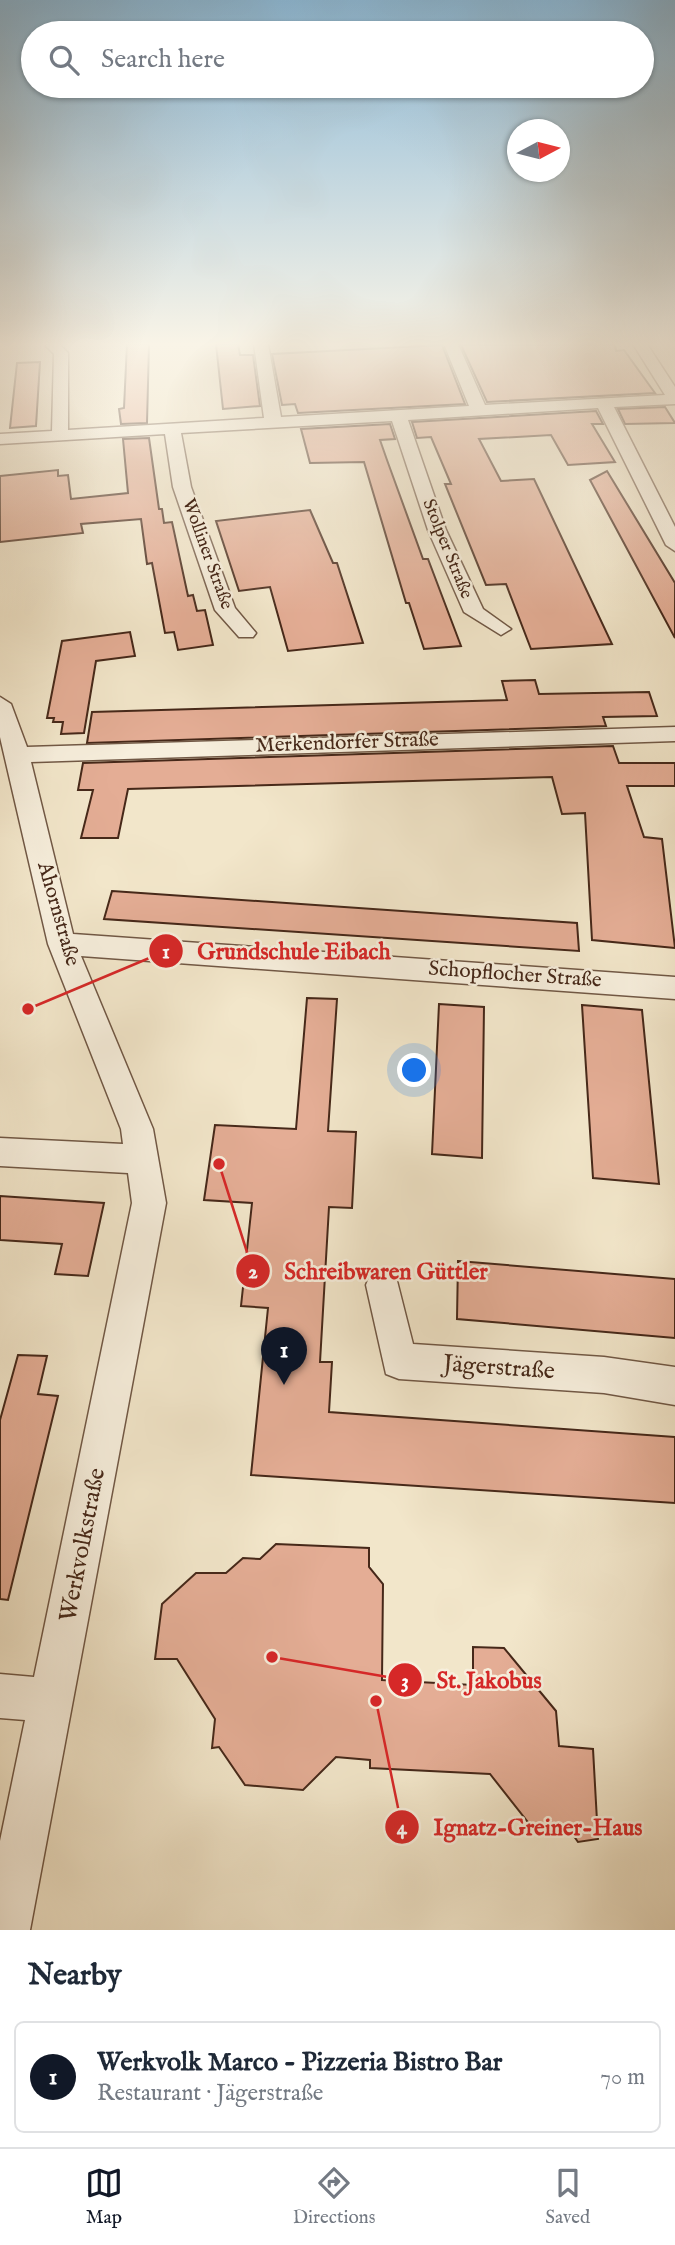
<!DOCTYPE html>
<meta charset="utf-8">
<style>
:root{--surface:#fff;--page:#f6f6f7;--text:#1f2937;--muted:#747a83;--line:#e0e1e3;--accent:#111827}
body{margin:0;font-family:"IM FELL English",serif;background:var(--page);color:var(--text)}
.compass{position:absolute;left:507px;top:119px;width:63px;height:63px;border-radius:50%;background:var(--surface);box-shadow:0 2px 5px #0004;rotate:83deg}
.you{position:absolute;left:415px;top:1071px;width:24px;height:24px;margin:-18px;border:5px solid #fff;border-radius:50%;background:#1a73e8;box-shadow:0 0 0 10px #1a73e833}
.badge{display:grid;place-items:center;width:46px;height:46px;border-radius:50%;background:var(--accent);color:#fff;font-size:23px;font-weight:700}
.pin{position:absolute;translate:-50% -58px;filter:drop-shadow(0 2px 4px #0008)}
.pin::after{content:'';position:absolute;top:37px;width:24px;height:21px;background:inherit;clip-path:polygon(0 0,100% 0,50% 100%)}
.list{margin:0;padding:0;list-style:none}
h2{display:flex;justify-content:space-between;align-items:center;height:91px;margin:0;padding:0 28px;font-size:30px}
h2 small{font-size:23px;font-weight:400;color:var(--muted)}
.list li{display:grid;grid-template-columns:46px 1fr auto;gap:21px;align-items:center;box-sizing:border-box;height:112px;margin:0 14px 14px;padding:0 14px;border:2px solid var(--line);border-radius:10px}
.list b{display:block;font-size:26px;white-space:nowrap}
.list p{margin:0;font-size:23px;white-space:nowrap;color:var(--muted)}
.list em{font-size:23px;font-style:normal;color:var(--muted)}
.icon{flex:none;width:38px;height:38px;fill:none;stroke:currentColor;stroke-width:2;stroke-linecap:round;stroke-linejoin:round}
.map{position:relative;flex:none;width:675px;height:1930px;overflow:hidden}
.search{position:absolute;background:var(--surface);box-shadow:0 2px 5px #0004;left:21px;right:21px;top:21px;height:77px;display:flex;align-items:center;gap:18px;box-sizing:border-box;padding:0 24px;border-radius:38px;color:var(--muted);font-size:26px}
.sheet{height:217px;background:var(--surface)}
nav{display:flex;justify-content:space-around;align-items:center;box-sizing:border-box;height:98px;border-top:2px solid var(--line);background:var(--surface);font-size:19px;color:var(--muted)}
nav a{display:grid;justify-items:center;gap:4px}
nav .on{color:var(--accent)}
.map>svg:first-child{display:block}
.building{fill:#e4ad95;stroke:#462819;stroke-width:2}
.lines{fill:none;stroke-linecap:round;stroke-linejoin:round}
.street-casing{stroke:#715845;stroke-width:3}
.street{fill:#f7efdd;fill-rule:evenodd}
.labels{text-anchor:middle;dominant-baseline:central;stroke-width:5;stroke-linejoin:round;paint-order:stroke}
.far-street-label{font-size:18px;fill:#462819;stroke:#f7efdd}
.street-label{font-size:21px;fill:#462819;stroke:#f7efdd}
.near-street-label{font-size:24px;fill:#462819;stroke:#f7efdd}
.leader{fill:none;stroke:#d62828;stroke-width:2.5}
.callout-dot{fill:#d62828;stroke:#f7efdd;stroke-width:2.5}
.mark-label{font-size:21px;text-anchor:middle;font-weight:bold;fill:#fff}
.callout-label{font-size:23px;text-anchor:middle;font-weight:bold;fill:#d62828;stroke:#f7efdd;stroke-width:5;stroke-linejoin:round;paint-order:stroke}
</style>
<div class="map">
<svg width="675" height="1930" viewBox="0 0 675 1930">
<rect width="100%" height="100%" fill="#f2e6ca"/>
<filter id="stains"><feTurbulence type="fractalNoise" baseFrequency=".00286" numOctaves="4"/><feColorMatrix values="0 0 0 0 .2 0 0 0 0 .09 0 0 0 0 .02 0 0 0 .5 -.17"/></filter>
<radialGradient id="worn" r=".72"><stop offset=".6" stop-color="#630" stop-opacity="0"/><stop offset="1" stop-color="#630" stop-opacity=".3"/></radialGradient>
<!-- building -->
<path class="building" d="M127,344H149L147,423L121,424L119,409L124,408Z
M216,344H238L240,355H253L260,406L223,409Z
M615,344L616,351L624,350L655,393L487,402L461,345Z
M442,345L465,404L298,413L295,404L282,405L272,354Z
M40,362L36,426L10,428L17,363Z
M665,407L675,423L625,424L618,409Z
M596,411L603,424H592L615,462L568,465L551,435L479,439L501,481L534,479L612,644L531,649L506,584L486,585L445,484H451L431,437L417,438L412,422Z
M390,424L395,439L380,440L387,460L423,559H428L461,646L424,649L409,603H406L364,462L310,463L301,429Z
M149,438L159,509H162L164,523L172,522L188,596L193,595L197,611L205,610L213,645L178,650L174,632L165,633L152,563L147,564L141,519L81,524L83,533L0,542V476L58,470V476L68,475L71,499L128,493L123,439Z
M607,471L675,583V638L590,480Z
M310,510L333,563H337L363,643L288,651L270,587L239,591L216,521Z
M130,632L135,656L96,661L84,733L61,734L63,722H53L54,718H47L62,641Z
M535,680L539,694L649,692L657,716L603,717L606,726L87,743L92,712L507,700L502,681Z
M613,746L619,763H675V786H627L644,837L662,839L675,948L592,940L585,813L562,814L552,777L128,789L118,838H81L93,790H78L83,763Z
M112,891L577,923L579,951L104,919Z
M307,998L337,999L328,1131L356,1132L352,1208L329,1207L320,1362H332L329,1412L675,1437V1503L251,1475L268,1308L241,1306L252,1203L204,1200L215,1125L296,1129Z
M439,1004L484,1007L482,1158L432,1154Z
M582,1005L642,1010L659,1184L593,1178Z
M0,1196L104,1203L88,1276L55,1274L62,1244L0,1240Z
M458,1261L675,1279V1338L457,1319Z
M18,1355L47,1356L38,1394L58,1396L8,1600L0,1599V1420Z
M276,1544L369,1548V1567L383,1584L382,1680L473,1685V1647L504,1648L556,1711L559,1746L593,1749L598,1839L578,1842L566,1825L531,1826L490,1774L370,1768V1760L336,1757L303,1790L245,1785L219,1747L212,1748L215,1719L177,1659H155L162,1604L196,1573H226L243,1558L260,1559Z"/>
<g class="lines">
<!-- street casing -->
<g class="street-casing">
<path id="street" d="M47,344H59L68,353V430L264,418L254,344H268L281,417L469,406L444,344H458L485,405L665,395L633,344H647L675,387V404L614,407L675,527V551L666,545L598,408L408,420L446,530L483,609L511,629L501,635L464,612L428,530L392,421L181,433L191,487L235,608L256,633L253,637H239L215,610L173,487L165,434L0,444V434L52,431L54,354L46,346Z
M0,697L11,704L27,747L675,727V741L31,762L73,934L675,977V999L81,956L153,1129L166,1203L30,1930H0V1841L25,1720L0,1718V1674L34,1677L132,1203L128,1173L0,1166V1138L123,1144L121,1129L48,944L0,737Z
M383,1268L395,1273L413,1344L604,1357L675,1367V1405L604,1393L399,1379L386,1374L366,1285L371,1273Z"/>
</g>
<!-- street -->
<use href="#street" class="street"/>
</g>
<!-- sky -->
<linearGradient id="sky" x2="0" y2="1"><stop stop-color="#8ab8d7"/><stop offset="0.56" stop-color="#f9f4e7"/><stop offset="1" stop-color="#f9f4e7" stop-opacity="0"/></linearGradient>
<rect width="675" height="614" fill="url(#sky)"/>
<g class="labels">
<!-- far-street labels -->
<g class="far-street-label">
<text transform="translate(447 549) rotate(68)">Stolper Straße</text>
<text transform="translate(207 554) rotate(70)">Wolliner Straße</text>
</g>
<!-- street labels -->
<g class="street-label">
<text transform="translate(347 743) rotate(-2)">Merkendorfer Straße</text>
<text transform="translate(58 914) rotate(74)">Ahornstraße</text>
<text transform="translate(515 975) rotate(4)">Schopflocher Straße</text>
</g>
<!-- near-street labels -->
<g class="near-street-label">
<text transform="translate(499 1368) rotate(4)">Jägerstraße</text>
<text transform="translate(83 1545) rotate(-79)">Werkvolkstraße</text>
</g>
</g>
<!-- callouts -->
<path class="leader" d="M28 1009L166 951M219 1164L253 1271M272 1657L405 1680M376 1701L402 1827"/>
<g class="callout-dot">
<circle cx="28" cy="1009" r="7"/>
<circle cx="219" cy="1164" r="7"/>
<circle cx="272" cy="1657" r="7"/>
<circle cx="376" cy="1701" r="7"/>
<circle cx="166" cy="951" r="18"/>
<circle cx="253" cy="1271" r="18"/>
<circle cx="405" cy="1680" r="18"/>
<circle cx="402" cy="1827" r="18"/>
</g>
<g class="mark-label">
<text x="166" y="958">1</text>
<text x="253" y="1278">2</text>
<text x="405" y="1687">3</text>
<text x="402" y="1834">4</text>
</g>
<g class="callout-label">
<text x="294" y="959">Grundschule Eibach</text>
<text x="386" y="1279">Schreibwaren Güttler</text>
<text x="489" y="1688">St. Jakobus</text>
<text x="538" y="1835">Ignatz-Greiner-Haus</text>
</g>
<rect width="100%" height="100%" filter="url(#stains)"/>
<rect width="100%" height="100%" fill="url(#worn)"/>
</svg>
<svg class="compass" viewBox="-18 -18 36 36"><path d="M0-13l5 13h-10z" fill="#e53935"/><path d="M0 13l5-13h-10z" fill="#747a83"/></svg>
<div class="you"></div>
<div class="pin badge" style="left:284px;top:1385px">1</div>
<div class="search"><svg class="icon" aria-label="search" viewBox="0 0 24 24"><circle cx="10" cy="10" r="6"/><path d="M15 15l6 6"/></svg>Search here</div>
</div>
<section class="sheet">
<h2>Nearby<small></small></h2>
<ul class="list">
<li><span class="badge">1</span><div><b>Werkvolk Marco - Pizzeria Bistro Bar</b><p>Restaurant · Jägerstraße</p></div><em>70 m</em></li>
</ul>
</section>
<nav>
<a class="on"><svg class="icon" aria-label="map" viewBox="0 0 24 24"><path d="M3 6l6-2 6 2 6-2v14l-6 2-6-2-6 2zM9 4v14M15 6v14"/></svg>Map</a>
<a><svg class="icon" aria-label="directions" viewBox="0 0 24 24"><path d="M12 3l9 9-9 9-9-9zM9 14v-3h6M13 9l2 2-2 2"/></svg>Directions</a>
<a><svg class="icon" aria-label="saved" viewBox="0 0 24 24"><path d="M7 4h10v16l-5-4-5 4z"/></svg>Saved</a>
</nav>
